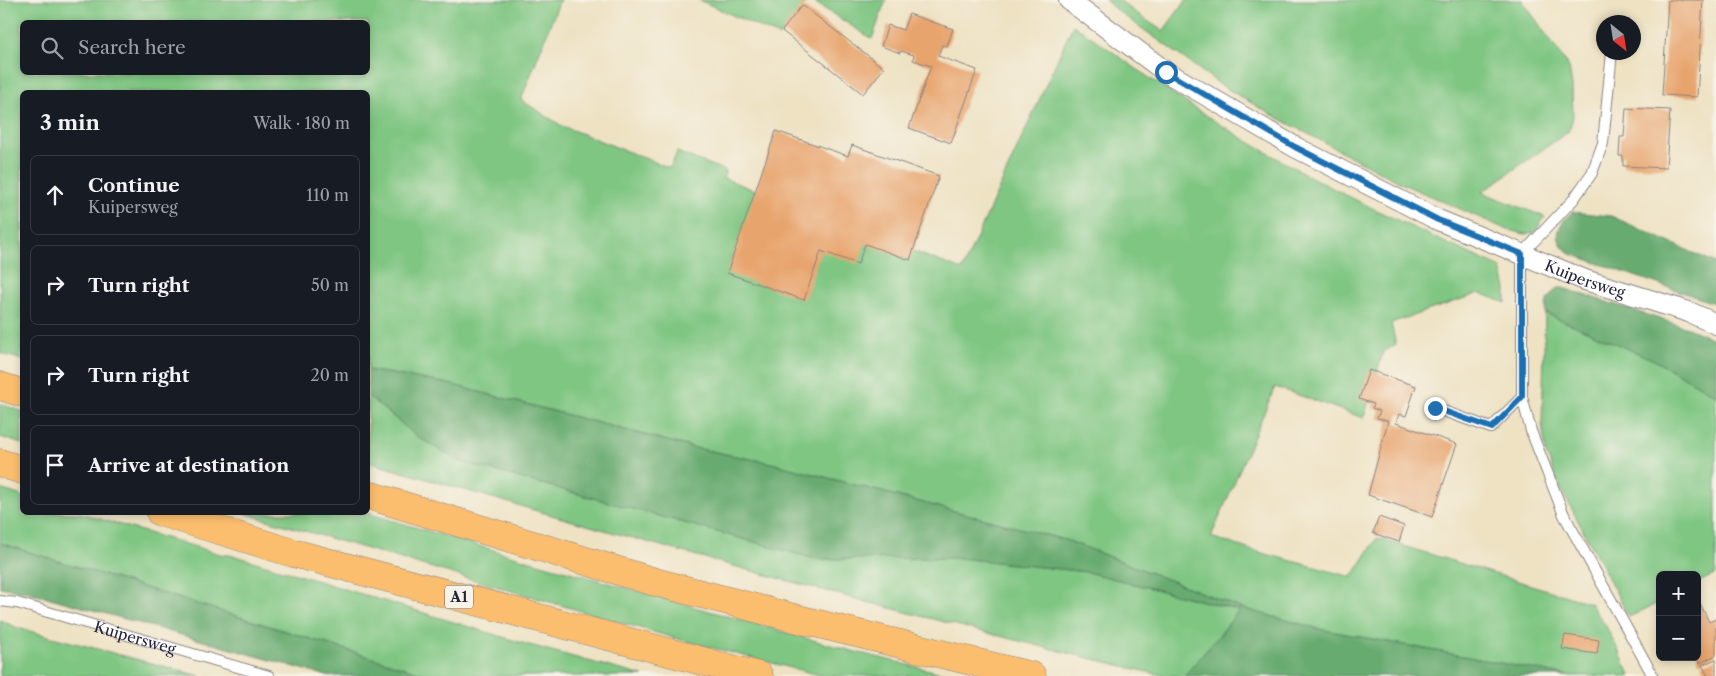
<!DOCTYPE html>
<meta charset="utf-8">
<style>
:root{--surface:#171b24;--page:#242831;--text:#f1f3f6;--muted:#9ea1a6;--line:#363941}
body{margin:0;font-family:"Libre Caslon Text",serif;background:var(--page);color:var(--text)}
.controls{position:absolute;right:15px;bottom:15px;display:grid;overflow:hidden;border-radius:8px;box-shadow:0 2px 8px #0003}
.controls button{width:45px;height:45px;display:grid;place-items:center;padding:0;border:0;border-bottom:1px solid var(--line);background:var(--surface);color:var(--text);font:25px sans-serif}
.compass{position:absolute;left:1596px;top:15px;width:45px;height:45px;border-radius:50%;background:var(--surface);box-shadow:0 2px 8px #0003;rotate:150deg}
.stop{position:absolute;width:15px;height:15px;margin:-11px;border:4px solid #1f6fb2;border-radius:50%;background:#fff}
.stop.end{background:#1f6fb2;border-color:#fff;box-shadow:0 1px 5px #0008}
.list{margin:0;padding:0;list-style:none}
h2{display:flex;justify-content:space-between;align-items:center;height:65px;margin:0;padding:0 20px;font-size:21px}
h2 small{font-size:16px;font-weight:400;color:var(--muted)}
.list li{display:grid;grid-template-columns:32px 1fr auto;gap:15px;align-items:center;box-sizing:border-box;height:80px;margin:0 10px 10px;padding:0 10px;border:1px solid var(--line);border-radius:8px}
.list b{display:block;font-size:19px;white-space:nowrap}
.list p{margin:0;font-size:16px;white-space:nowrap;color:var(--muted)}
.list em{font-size:16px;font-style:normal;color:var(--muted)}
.icon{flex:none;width:28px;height:28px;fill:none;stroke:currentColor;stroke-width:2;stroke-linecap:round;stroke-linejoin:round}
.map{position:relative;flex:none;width:1716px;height:676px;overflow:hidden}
.search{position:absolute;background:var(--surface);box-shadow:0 2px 8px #0003;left:20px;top:20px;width:350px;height:55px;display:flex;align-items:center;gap:12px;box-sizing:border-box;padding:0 18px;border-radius:8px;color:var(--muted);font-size:19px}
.panel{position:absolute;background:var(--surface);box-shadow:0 2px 8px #0003;left:20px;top:90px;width:350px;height:425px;border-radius:8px}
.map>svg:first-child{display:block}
.green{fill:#7fc682;stroke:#50745e;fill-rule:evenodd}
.forest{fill:#67ab70;stroke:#446656}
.building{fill:#e8a46d}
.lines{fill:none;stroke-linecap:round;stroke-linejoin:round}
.lane-casing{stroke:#88827f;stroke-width:12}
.street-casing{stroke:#88827f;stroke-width:22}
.highway-casing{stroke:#88827f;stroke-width:29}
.lane{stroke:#fff;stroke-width:10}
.street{stroke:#fff;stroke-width:20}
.highway{stroke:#fbbe6e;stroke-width:28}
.route{stroke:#1f6fb2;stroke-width:6}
.labels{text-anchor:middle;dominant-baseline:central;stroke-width:4;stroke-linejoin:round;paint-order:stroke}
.shield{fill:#f7f3e8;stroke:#62616f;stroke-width:1}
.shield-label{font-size:14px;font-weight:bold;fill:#22223b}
.street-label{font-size:15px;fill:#22223b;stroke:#f7f3e8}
</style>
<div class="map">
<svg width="1716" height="676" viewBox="0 0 1716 676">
<rect width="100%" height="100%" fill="#f7f3e8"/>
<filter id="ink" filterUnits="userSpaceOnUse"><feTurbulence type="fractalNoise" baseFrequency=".02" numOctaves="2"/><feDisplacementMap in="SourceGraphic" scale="10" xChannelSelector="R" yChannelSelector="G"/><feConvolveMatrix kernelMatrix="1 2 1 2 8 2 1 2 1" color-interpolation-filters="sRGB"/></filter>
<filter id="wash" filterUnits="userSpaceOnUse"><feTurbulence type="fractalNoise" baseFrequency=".0096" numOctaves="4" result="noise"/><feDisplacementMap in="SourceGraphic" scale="20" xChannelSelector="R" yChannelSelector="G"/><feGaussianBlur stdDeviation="1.12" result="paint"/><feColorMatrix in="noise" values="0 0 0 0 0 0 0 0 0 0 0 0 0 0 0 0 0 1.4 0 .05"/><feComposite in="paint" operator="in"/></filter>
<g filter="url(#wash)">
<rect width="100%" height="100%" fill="#eee2c3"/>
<!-- green -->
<path class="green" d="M0,0H560L521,100L562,126L670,168L677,152L726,171L723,178L962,270L1073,25C1099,41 1123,60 1148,77C1183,101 1220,125 1256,146C1335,193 1418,230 1501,268L1506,289V303L1480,293L1391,323L1396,345L1383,352L1364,418L1275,387L1211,537L1251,550L1352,577L1377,538L1590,603L1607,628L1631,676H1569L1319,629L1241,608L1219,636L1184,676H1165C897,614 632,539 368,462V396L418,437L458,461L816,559L959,558L1087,572L1238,610L1241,608L1069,541L771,463L695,448L445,383L368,370V92H22V360L0,353ZM22,22H368V72H22Z
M699,0H808L779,36Z
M811,0H886L872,39Z
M1105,0H1119L1140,16L1163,31L1186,0H1522L1569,67L1572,86L1573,117L1569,131L1482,192L1545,217L1534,233L1525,234L1508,230L1405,185L1265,111L1221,85L1115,9Z
M1545,313L1654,360L1716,395V574L1697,583V575H1660V602L1629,617L1560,487L1546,453L1542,423Z
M0,404L22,411V444L0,437Z
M0,489L22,496V512L80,513L220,554L236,556L526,644L643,676H431L0,543Z
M243,513H367L527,560L852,651L954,676H823L674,638Z
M0,620L18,628L200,676H0Z"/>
<!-- forest -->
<path class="forest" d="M1572,212L1611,216L1716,263V304L1571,254C1552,241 1556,226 1572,212Z
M1557,288H1563L1688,328L1716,340V395L1654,360L1545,313L1547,300Z
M368,370L445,383L695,448L771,463L1069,541L1241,608L1319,629L1569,676H1184L1219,636L1240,609L1238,610L1087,572L959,558L816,559L458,461L418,437L368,396Z
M0,543L431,676H327L29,592L0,587Z"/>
<g id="blocks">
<!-- building -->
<path class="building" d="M1668,0H1703L1697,97L1662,95Z
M802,5L884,68L863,94L782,31Z
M909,14L953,29L947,46L942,45L938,56L977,70L951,143L909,128L931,66L913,60L914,55L901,51L900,53L881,46L888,25L903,30Z
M1626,108L1670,110L1666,168L1623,166V156H1619L1620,137H1624Z
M776,131L848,156L852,145L939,176L910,260L865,244L858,264L821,251L804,300L727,273Z
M1369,370L1416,386L1406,416L1399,414L1396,423L1457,444L1432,517L1368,495L1388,421L1377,418L1380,411L1372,408L1374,404L1359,399Z
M1379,517L1404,526L1399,542L1373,533Z
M1697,597L1709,622L1716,619V655L1700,663L1697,658Z
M1565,635L1599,640L1597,654L1562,649Z
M1716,659V676H1708L1702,665Z"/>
</g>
</g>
<g filter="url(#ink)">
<use href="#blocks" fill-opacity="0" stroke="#88827f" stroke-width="1"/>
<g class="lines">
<!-- lane casing -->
<g class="lane-casing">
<g id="lane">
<path d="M1612,52L1603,143L1592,173L1573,200L1522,254V397L1531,431L1564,515L1652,674"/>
<path d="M1435,408L1491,428L1522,397"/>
<path id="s1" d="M0,601L17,603L269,676"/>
</g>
</g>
<!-- street casing -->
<g class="street-casing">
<g id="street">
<path id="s2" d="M1069,0L1166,72L1295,147L1438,220L1585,280L1689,312L1716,324"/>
</g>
</g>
<!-- highway casing -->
<g class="highway-casing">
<path id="highway" d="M0,386L22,393
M0,463L22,470
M368,495L655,582L794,618L1032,676
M160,512L293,553L759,676"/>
</g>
<!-- lane -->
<use href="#lane" class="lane"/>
<!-- street -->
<use href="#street" class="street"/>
<!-- highway -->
<use href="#highway" class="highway"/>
</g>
</g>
<g class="lines" filter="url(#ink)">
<!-- route -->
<path class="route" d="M1166,72L1295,147L1438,220L1522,254V397L1492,428L1435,408"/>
</g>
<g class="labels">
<!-- shield labels -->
<rect class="shield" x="445" y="585.5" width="28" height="23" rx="4"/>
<g class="shield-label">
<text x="459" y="597">A1</text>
</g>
<!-- street labels -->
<g class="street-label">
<text stroke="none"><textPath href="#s2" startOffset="589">Kuipersweg</textPath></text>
<text stroke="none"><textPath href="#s1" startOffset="140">Kuipersweg</textPath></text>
</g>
</g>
</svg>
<div class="controls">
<button>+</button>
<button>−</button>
</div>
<svg class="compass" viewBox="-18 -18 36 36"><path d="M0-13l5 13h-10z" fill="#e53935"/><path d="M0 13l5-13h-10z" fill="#9ea1a6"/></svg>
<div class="stop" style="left:1166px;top:72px"></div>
<div class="stop end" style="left:1435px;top:408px"></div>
<div class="search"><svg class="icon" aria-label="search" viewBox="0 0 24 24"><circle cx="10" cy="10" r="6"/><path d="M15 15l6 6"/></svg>Search here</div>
<section class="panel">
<h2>3 min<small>Walk · 180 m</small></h2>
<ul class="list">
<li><svg class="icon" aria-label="ahead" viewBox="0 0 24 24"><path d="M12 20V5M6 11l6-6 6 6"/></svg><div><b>Continue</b><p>Kuipersweg</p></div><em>110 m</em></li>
<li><svg class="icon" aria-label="right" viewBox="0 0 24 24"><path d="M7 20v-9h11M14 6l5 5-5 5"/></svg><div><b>Turn right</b></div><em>50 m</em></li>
<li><svg class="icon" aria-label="right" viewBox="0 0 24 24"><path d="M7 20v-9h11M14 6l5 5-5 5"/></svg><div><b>Turn right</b></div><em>20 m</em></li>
<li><svg class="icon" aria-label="arrive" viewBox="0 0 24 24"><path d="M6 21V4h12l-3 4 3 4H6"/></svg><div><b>Arrive at destination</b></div></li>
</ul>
</section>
</div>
